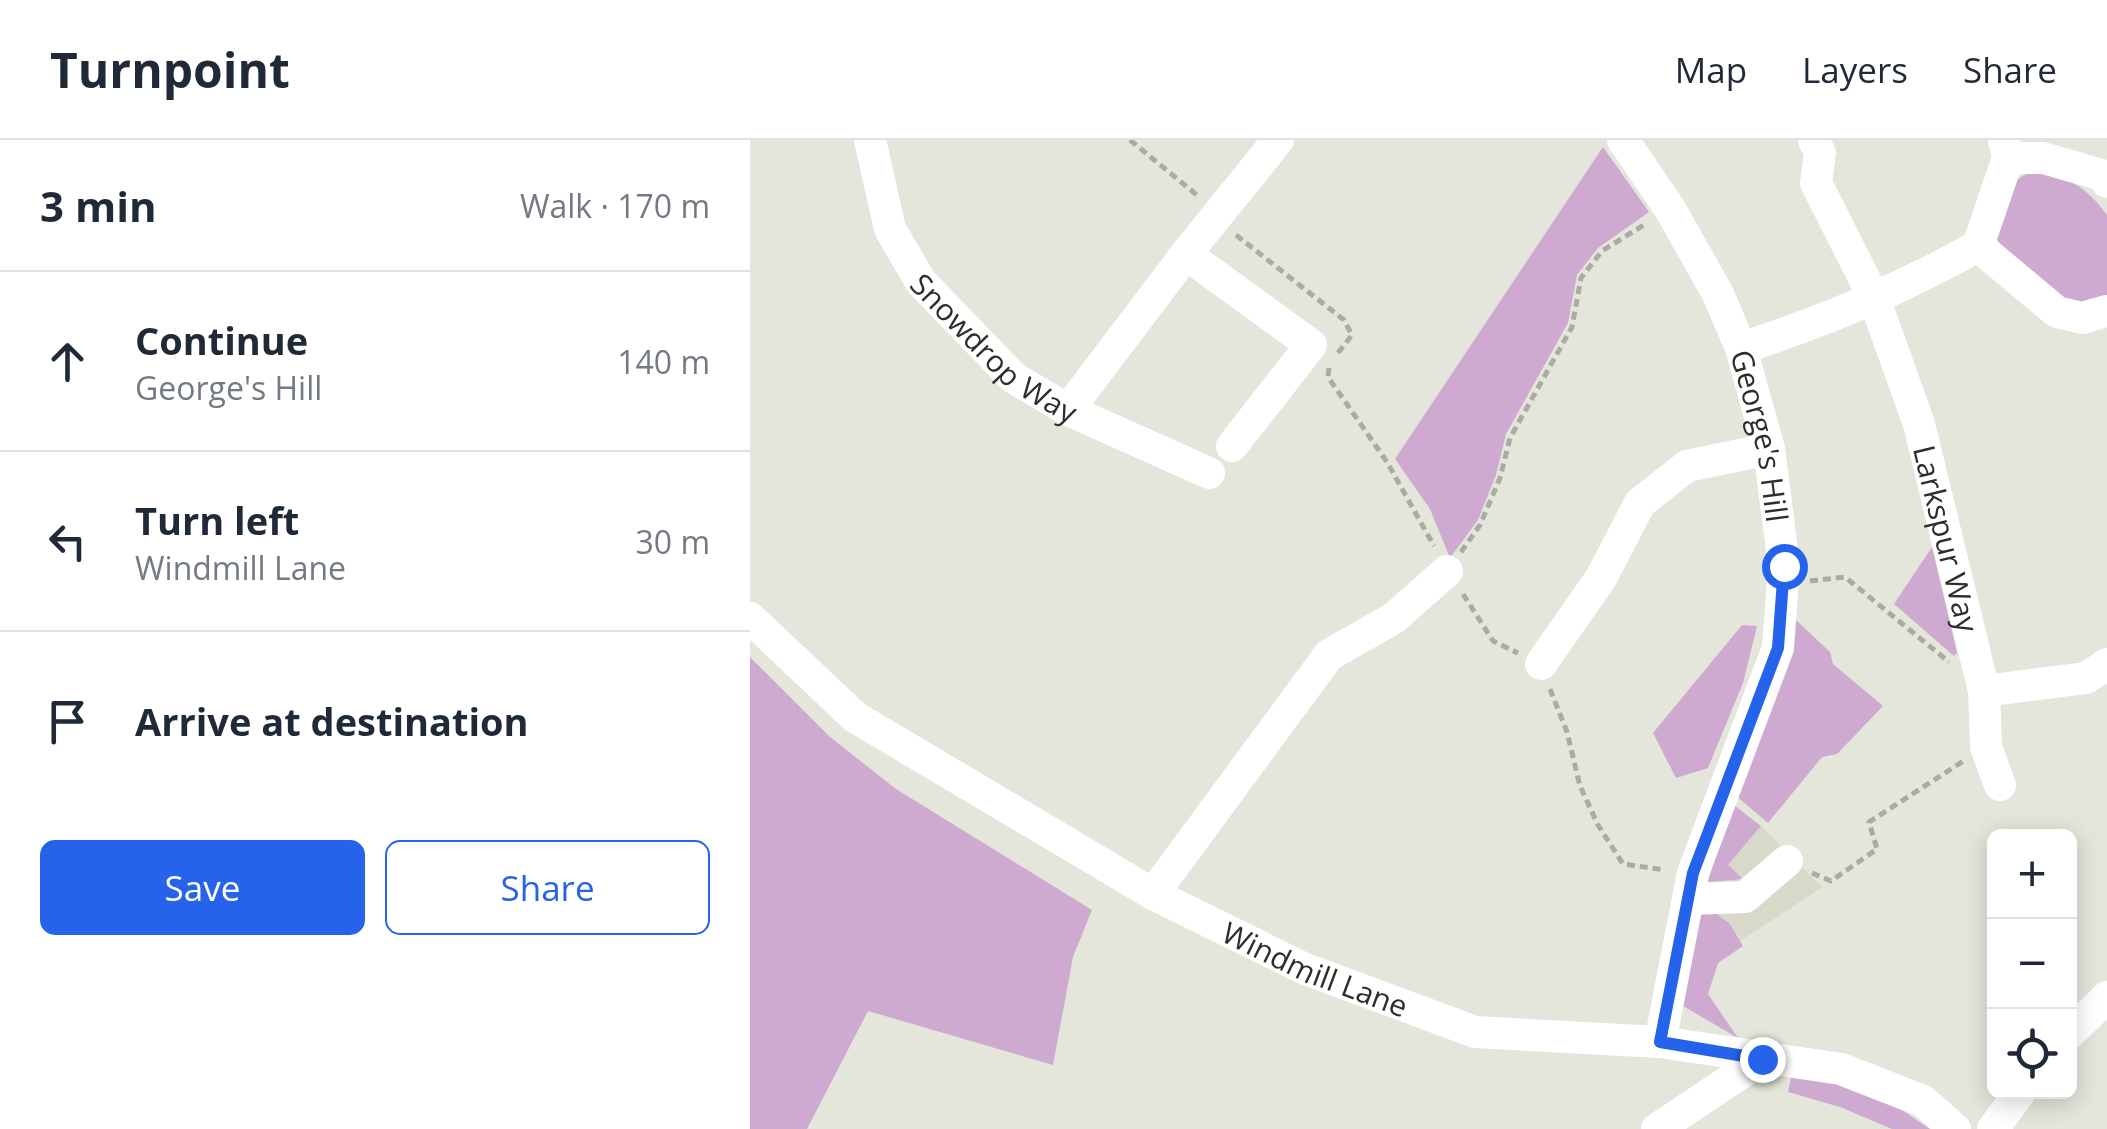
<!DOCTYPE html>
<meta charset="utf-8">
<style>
:root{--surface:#fff;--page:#f2f2f3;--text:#1f2937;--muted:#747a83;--line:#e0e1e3;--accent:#2563eb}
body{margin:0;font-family:"Open Sans",sans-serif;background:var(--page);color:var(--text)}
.controls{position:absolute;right:30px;bottom:30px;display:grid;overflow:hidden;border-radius:15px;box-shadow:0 5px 25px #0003}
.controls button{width:90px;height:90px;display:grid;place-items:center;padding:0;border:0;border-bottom:2px solid var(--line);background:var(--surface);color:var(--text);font:50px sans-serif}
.stop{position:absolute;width:30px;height:30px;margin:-22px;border:8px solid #2563eb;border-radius:50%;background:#fff}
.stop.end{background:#2563eb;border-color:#fff;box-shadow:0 2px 10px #0008}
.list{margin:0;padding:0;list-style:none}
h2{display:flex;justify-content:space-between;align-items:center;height:130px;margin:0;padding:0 40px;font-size:42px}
h2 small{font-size:32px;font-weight:400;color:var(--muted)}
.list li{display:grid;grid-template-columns:65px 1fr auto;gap:30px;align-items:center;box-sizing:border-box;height:180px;padding:0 40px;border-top:2px solid var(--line)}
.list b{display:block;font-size:38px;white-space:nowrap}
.list p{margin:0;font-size:32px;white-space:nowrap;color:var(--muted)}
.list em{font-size:32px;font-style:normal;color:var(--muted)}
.actions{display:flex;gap:20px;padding:30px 40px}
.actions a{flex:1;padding:22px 0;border:2px solid var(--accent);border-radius:15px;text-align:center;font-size:35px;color:var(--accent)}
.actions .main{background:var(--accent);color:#fff}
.icon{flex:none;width:55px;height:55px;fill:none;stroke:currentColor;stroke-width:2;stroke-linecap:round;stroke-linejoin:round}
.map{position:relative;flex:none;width:1357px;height:989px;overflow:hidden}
header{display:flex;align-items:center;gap:60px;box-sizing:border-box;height:140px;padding:0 50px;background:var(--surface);border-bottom:2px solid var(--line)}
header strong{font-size:48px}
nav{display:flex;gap:55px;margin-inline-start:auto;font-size:35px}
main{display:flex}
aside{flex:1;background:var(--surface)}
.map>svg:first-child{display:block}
.built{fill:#d8d9c8}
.green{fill:#ceaad1}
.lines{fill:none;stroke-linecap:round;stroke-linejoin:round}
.path{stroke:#aaaba3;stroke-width:5;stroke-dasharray:8 5;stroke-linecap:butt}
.minor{stroke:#fff;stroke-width:32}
.route{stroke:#2563eb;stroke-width:12}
.labels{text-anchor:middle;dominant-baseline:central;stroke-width:9;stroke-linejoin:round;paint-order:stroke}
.street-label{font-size:30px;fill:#2d2d29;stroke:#f1f2e8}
</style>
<header>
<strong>Turnpoint</strong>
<nav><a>Map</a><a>Layers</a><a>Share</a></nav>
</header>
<main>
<aside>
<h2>3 min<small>Walk · 170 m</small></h2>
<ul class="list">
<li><svg class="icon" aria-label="ahead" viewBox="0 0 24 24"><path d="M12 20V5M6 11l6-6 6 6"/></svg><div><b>Continue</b><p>George's Hill</p></div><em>140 m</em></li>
<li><svg class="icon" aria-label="left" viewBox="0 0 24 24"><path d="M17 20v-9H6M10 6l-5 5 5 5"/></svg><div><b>Turn left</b><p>Windmill Lane</p></div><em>30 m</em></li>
<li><svg class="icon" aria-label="arrive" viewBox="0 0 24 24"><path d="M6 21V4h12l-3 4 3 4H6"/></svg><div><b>Arrive at destination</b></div></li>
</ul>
<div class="actions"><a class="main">Save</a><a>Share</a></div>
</aside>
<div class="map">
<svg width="1357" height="989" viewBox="0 0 1357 989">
<rect width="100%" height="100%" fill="#e4e5db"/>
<!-- built -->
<path class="built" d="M1011,686L1072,747L990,801L980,784L953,763L958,742L992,739L977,726Z"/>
<!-- green -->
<path class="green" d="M853,7L899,72L848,108L827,135L818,183L756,294L746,335L728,380L700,418L680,369L645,319Z
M1286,30C1318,35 1338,49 1357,75V160L1320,165L1261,120L1243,94C1252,62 1252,42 1286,30Z
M1182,407L1207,513L1204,516L1144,464Z
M1046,480L1080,512L1083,524L1133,566L1087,614L1072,617L1018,683L985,655Z
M992,485L1007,486L993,543L958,628L926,638L903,593Z
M0,517L80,597L146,649L342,770L323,817L303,925L118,871L57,989H0Z
M980,662L1011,686L978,725L993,739L958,742Z
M953,763L980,784L993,806L968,823L958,854L988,898L933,866Z
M1041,937L1090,942L1149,968L1180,989H1142L1090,967L1038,952Z"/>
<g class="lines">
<!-- path -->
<path class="path" d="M380,0L447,55
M486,95L594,180L602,195L587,214
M579,228L578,237L637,322L684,406
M711,412L730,385L750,338L760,298L822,187L831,138L852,111L897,83
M1060,441L1095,437L1199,522
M713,454L743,501L768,513
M800,549L817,592L830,646L848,685L873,724L915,730
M1062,733L1081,741L1127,709L1119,682L1215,620"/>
<!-- minor -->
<g class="minor">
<path id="s1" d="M120,0L140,89L171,142L264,238L318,270L459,333"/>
<path id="s2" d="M873,0L920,69L968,154L991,208L1019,309L1034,426L1028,508L943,733L910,902"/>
<path id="s3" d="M1064,0L1070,13L1066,43L1124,158L1169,284L1234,551L1236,607L1250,645"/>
<path d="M1258,18H1293L1352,35L1357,42"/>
<path d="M1228,106L1307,172L1332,178L1357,171"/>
<path d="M436,114L561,205L482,306"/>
<path d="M991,208C1073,182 1153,148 1228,106L1258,18L1254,0"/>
<path d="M318,270L436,114L528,0"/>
<path id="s4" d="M0,478L105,577L403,754L553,828L725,892L910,902L1091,929L1173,961L1205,989"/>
<path d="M791,524L851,438L890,363L937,326L1019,309"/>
<path d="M1234,551L1336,538L1357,524"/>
<path d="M403,754L579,515L644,478L697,431"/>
<path d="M938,759L995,757L1037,721"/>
<path d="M1320,893L1357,857"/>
<path d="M907,989L1012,919"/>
<path d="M1243,989L1270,952"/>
</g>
</g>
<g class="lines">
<!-- route -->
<path class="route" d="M1012,919L910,902L943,733L1028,508L1034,426"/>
</g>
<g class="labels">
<!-- street labels -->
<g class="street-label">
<text stroke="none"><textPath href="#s1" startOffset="252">Snowdrop Way</textPath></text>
<text stroke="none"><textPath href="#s2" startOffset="330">George's Hill</textPath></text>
<text stroke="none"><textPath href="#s3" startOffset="425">Larkspur Way</textPath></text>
<text stroke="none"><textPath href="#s4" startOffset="670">Windmill Lane</textPath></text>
</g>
</g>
</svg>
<div class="controls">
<button>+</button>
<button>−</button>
<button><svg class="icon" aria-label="locate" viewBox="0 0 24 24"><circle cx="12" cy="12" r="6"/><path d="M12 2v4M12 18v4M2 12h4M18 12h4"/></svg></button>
</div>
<div class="stop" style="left:1034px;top:426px"></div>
<div class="stop end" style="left:1012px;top:919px"></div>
</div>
</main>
